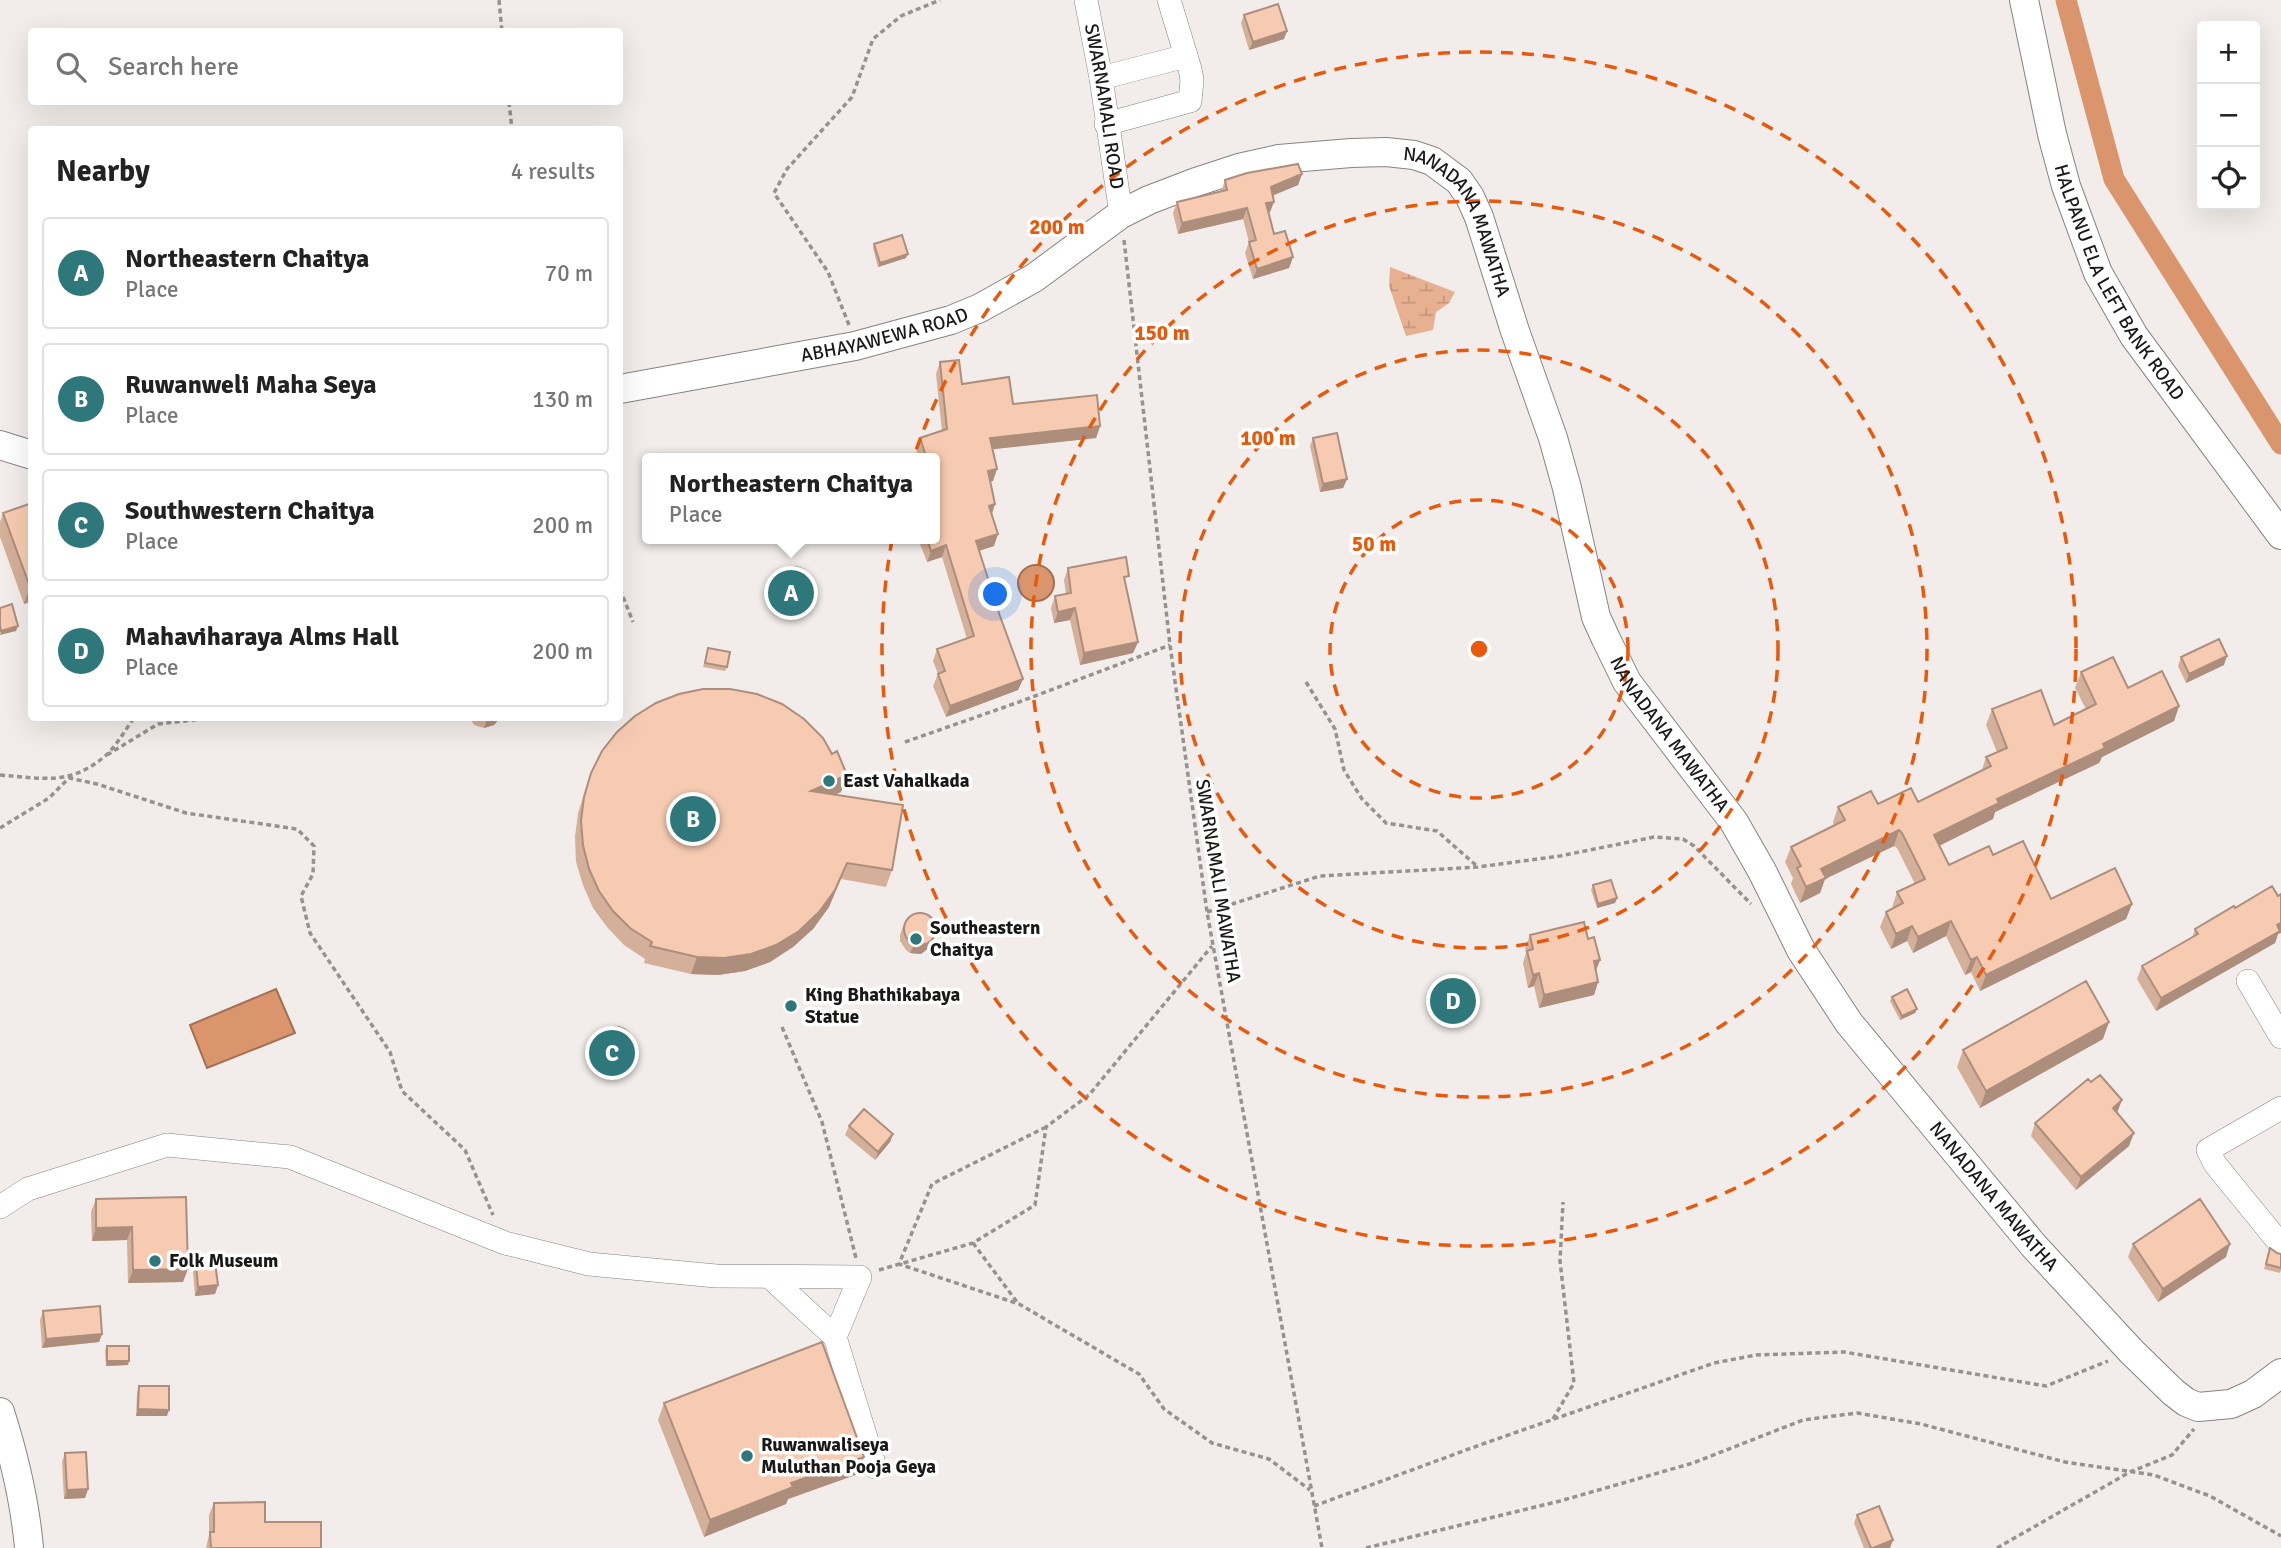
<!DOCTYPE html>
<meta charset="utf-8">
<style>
:root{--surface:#fff;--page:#f2f2f2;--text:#222;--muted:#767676;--line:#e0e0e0;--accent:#2e787c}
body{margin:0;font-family:Signika,sans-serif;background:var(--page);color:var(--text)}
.controls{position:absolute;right:21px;top:21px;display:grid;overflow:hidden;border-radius:7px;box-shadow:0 7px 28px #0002}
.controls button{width:63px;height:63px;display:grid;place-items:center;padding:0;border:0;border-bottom:2px solid var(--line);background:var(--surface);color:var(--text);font:35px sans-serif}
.you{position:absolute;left:996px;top:595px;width:24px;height:24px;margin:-18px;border:5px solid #fff;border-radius:50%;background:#1a73e8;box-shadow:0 0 0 10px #1a73e833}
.badge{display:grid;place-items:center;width:46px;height:46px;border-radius:50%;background:var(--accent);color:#fff;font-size:23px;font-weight:700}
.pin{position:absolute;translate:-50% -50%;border:4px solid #fff;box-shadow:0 2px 7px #0006}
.popup{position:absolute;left:642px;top:453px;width:298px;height:91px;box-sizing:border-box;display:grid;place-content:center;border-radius:7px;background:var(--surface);filter:drop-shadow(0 2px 5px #0005);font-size:23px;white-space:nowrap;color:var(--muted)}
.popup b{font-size:26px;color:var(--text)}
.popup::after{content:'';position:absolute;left:50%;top:100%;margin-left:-14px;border:14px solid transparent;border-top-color:var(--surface)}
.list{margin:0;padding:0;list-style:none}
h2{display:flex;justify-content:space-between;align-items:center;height:91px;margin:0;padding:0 28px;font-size:30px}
h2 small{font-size:23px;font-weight:400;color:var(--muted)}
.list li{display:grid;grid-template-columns:46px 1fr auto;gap:21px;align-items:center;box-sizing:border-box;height:112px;margin:0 14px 14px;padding:0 14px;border:2px solid var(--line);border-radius:7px}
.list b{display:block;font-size:26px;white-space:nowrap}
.list p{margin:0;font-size:23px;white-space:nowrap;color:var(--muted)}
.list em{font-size:23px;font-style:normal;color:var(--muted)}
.icon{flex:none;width:38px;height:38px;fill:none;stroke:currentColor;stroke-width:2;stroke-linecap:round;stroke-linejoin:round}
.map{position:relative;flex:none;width:2281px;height:1548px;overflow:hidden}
.search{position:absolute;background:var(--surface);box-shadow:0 7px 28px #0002;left:28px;top:28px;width:595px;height:77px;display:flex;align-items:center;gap:18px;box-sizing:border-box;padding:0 24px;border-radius:7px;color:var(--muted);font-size:26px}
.panel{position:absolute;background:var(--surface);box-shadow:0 7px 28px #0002;left:28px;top:126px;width:595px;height:595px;border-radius:7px}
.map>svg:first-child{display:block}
.wetland{fill:url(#wetland-marsh)}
.water{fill:#da956c;stroke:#a17053;stroke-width:2}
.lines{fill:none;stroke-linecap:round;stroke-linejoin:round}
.canal{stroke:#da956c;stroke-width:21}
.minor-casing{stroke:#888381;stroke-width:24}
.major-casing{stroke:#888381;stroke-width:30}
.path{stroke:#969290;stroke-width:3.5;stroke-dasharray:5 3.5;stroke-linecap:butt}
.minor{stroke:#fff;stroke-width:23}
.major{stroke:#fff;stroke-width:28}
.wall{fill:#d4af99}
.shaded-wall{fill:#ad8e7d}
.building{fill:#f7cbb2;stroke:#ad8e7d;stroke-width:2}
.ring{fill:none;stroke:#e8590c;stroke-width:3.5;stroke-dasharray:12 9}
.poi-dot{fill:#2e787c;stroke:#fff;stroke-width:2.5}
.labels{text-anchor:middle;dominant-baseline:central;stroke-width:7;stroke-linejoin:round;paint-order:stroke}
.street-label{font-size:19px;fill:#1b1918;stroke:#fff}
.poi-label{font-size:19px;font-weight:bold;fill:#1b1918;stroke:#fff;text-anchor:start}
.centre{fill:#e8590c;stroke:#fff;stroke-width:3.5}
.ring-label{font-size:21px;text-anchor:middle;font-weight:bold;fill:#e8590c;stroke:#fff;stroke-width:7;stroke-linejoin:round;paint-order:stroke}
</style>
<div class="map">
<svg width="2281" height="1548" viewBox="0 0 2281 1548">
<defs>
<pattern id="wetland-marsh" width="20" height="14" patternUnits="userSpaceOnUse" patternTransform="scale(1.75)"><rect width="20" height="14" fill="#e6b091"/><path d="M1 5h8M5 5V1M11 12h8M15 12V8" fill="none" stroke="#c5977c"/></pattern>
</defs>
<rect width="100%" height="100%" fill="#f2edea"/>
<!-- wetland -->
<path class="wetland" d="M1390,267L1455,292L1449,303L1436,312L1433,330L1406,336L1389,286Z"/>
<!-- water -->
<path class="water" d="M1018 583a18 18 0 1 1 36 0a18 18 0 1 1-36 0Z
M276,989L295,1033L207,1068L190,1025Z"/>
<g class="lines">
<!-- canal -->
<path class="canal" d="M2066,0L2114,179L2281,444"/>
<!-- minor casing -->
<g class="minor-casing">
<g id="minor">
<path id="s1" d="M1086,0L1101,78L1121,214"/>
<path d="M1101,78L1186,56"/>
<path d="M1106,124L1190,101L1192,80L1190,69L1169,0"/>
<path d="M2248,981L2281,1037"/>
<path d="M2281,1108L2208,1150L2215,1164L2281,1245"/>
<path d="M0,1207L28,1189L167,1145L290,1157L505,1243L589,1264L716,1276L860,1277L835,1337"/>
<path d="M770,1277L835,1337L875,1467"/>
</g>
</g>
<!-- major casing -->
<g class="major-casing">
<g id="major">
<path id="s2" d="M2024,0L2052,134L2066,186L2098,273L2134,336L2281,535"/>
<path id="s3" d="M620,389L855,346L951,320L980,308L1034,278L1121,214L1149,200L1196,182L1239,168L1279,159L1351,153L1386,152L1414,155L1432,161L1459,181L1470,197L1479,217L1515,331L1553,438L1567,488L1596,617L1606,639L1627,682L1734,822L1762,871L1801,950L1849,1023L2034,1246L2131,1351L2173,1392L2186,1402L2198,1407L2231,1404L2253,1394L2281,1373"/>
<path d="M0,445L32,455"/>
<path d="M0,1412C14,1456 25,1502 29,1548"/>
</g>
</g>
<!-- path -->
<path class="path" d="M499,0L502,32
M509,102L512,130
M1124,240L1170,645L1207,912L1322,1548
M849,325L828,272L774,193L787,169L852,97L873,39L901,16L940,0
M620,589L633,622
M1306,682L1335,729L1344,770L1362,799L1386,823L1437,831L1478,867
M905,742L1019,702L1170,645
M107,755L158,724L211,718
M0,775C42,778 69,786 104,757C116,747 125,730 134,718
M0,828L49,798L69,778L97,784L186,813L297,829L314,846L313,874L301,896L310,933L390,1052L402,1091L465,1150L493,1215
M1207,912L1320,876L1478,867L1560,856L1654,837L1683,839L1694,846L1751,904
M782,1027L822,1122L856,1258
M1046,1127L932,1184L899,1264L1019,1304L1139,1374L1164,1409L1212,1443L1269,1459L1310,1490
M973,1243L1017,1302
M879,1270L973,1243L1035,1205L1046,1127L1089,1095L1212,946
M1553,1419L1574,1383L1560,1261L1563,1202
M1314,1506L1477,1446L1714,1363L1756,1355L1844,1352L2046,1386L2108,1361
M1366,1548L1560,1501L1693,1463L1803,1420L1857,1413L1921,1424L2065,1462L2154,1475L2210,1496L2281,1536
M1997,1548L2130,1472L2172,1455L2194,1429"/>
<!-- minor -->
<use href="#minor" class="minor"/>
<!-- major -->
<use href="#major" class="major"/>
</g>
<!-- wall -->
<path class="wall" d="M1244,15L1287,31L1284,39L1249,50L1241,23Z
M1302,174L1298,185L1273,195L1270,212L1268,213L1274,234L1293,257L1289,268L1253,279L1245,253L1249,242L1243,219L1178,234L1173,213L1177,202L1221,192L1225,180Z
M874,244L906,258L878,267L873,248Z
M940,362L962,384L1013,404L1100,426L1096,438L993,449V481H990L995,504L992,514L994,546L979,551L1000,616L1023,679L1018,690L946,717L933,686L938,674L933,661L937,649L967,639L942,557L927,562L918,539H934L919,458L916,449L920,438L942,431L936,374Z
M1313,438L1347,479L1343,488L1320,492L1310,446Z
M32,503V601L24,604L0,537V522L3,513Z
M1068,568L1126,585L1138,642L1133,653L1080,665L1070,620L1054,623L1051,608L1055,596L1066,594L1064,580Z
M777,580L810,588L807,596L800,605L795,607H785L776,600L774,589Z
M708,648L727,667L725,671L703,667Z
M2181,657L2224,665L2186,683L2178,666Z
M2081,672L2179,706L2174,721L2102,757L2099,763L1995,812L1993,819L1939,845L1949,865L1993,855L2051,899L2132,904L2126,919L1980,991L1971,972L1965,975L1946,936L1913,953L1907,941L1891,949L1880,927L1886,912L1892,909V908L1897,892L1915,884L1897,848L1894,846L1825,879L1820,893L1800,903L1791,884L1793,878L1785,862L1791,847L1834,825L1833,822L1838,807L1918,802L1982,770L1986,757L1997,752L1986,725L1992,709L2054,725L2086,709L2075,688Z
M470,718H500L494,725L484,728L474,725Z
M591,773L841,792L834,795L892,870L886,887L841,879L829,907L813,929L793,947L770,962L745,971L718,975L691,974L644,963L645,959L624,945L607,927L593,908L583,885L576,862L575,837L578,813Z
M1593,885L1617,898L1615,903L1597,908L1591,890Z
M2278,896V934L2275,943L2156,1011L2137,979L2142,966L2192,938L2195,929L2235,908Z
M903,926L933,939L930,947L921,954L910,953L906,950L900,941V935Z
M1530,935L1588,939L1600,960L1596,971L1598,982L1594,995L1539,1008L1534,986L1528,988L1523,963L1526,953L1525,948Z
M1892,997L1917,1009L1915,1013L1900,1020L1890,1001Z
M2103,1039L1980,1108L1957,1067L1963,1050Z
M599,1041L629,1057L622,1065L612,1069L602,1065L596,1055V1049Z
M2117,1113L2129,1146L2076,1190L2031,1136L2035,1123Z
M849,1126L893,1134L890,1142L875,1160L845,1135Z
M186,1197L183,1282L128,1283L127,1240L92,1241L91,1212L96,1199Z
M2133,1244L2226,1257L2158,1302L2128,1257Z
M2270,1248L2277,1253L2281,1254V1270L2280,1273L2264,1269Z
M196,1264L218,1285L215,1294L195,1296L193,1272Z
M43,1311L102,1334L99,1342L42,1348L40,1320Z
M107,1346L128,1365L106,1366L105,1350Z
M139,1386L167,1416H136L137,1393Z
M664,1403L864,1457L858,1474L788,1499L786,1504L704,1537L658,1420Z
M65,1453L88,1489L85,1498L64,1499L62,1462Z
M214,1503L265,1522L321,1548H206L209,1535V1515Z
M1857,1515L1890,1548H1864L1854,1523Z"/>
<!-- shaded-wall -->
<path class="shaded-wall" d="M1287,31L1284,39L1249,50L1253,42Z
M1302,174L1298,185L1267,198L1271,187Z
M1274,202L1270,212L1262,214L1266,203Z
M1247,208L1243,219L1178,234L1182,223Z
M908,254L906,258L878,267L880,263Z
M1293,257L1289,268L1253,279L1257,269Z
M1100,426L1096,438L986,450L990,438Z
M997,469L993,481L983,483L988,471Z
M1347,479L1343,488L1320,492L1323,484Z
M995,504L991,516L989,506Z
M998,534L994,546L972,553L976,541Z
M946,545L942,557L927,562L931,551Z
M30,587H32V601L24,604Z
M810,588L807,596L800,605L795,607H785L788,598Z
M1075,608L1070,620L1054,623L1058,612Z
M18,626L16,631L0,635L1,631Z
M1138,642L1133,653L1080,665L1084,653Z
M2227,656L2224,665L2186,683L2189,674Z
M1023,679L1018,690L946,717L950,706Z
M2179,706L2174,721L2102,757L2099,763L1995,812L1993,819L1929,851L1934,835L1997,799Z
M496,718H500L494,725L484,728L487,720Z
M847,775L841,792L805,808L811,791Z
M1899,830L1894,846L1825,879L1820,893L1800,903L1806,887L1821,869Z
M847,863L829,907L813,929L793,947L770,962L745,971L718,975L691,974L697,957Z
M1617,898L1615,903L1597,908L1598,904Z
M2132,904L2126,919L1980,991L1986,975Z
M1951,921L1946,936L1913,953L1918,937Z
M2281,923V933L2278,934L2275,943L2156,1011L2161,998Z
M1912,926L1907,941L1891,949L1896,934Z
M933,939L930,947L921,954L910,953L914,945Z
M1977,957L1971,972L1965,975L1971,960Z
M1600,960L1595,972L1594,961Z
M1539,973L1534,986L1528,988L1533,975Z
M1598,982L1594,995L1539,1008L1544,995Z
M1917,1009L1915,1013L1900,1020L1902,1016Z
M2109,1022L2103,1039L1980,1108L1986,1091Z
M632,1048L629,1057L622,1065L612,1069L615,1060Z
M2122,1100L2117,1113L2113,1108Z
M2134,1133L2129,1146L2076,1190L2081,1177Z
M893,1134L890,1142L875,1160L878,1152Z
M132,1227L127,1240L92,1241L96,1228Z
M2230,1244L2226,1257L2158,1302L2163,1289Z
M188,1269L183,1282L128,1283L133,1270Z
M218,1285L215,1294L195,1296L198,1287Z
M102,1334L99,1342L42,1348L46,1339Z
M107,1361H129L128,1365L106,1366Z
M138,1409L169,1410L167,1416H136Z
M864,1457L858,1474L788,1499L786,1504L704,1537L710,1520L791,1483Z
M88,1489L85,1498L64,1499L67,1490Z
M1893,1540L1890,1548H1873Z"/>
<!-- building -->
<path class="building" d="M1278,4L1287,31L1253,42L1244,15Z
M1298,164L1302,174L1271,187L1274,202L1266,203L1274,234L1285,231L1293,257L1257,269L1249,242L1256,240L1247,208L1182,223L1177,202L1227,190L1225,180L1247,173Z
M902,235L908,254L880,263L874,244Z
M959,360L962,384L1009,377L1013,404L1097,395L1100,426L990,438L997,469L988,471L995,504L989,506L998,534L976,541L1000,616L1023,679L950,706L938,674L945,671L937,649L974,636L946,545L931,551L927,539H934V458H918L926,456L920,438L947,429L940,362Z
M1337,433L1347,479L1323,484L1313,438Z
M32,503V587H30L3,513Z
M1126,557L1129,576L1124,577L1138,642L1084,653L1075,608L1058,612L1055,596L1071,593L1068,568Z
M778 583a16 16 0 1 1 32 0a16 16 0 1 1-32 0Z
M12,604L18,626L1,631L0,626V608Z
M2219,639L2227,656L2189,674L2181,657Z
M708,648L730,652L727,667L705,663Z
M2113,657L2128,688L2162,671L2179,706L2103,744L2105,748L1997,799L1999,803L1934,835L1949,865L1989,846L1993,855L2023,841L2051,899L2115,868L2132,904L1986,975L1977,957L1971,960L1951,921L1918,937L1912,926L1896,934L1886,912L1903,903L1897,892L1925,879L1902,833L1899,830L1821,869L1826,878L1806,887L1797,868L1801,866L1791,847L1845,820L1838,807L1871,791L1878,804L1911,788L1918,802L1991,766L1986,757L2007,748L1992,709L2041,690L2054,725L2096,704L2081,672Z
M703,689H730L757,694L782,704L804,719L823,738L832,754L837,751L847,775L811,791L903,805L892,870L847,863L835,890L819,912L799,931L776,945L751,954L724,958L697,957L650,946L652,942L630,928L613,911L599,891L589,869L583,845L581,821L584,797L591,773L602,751L617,732L635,716L656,703L679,694Z
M481,718H496L487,720Z
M1611,880L1617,898L1598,904L1593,885Z
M2272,886L2278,896L2281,894V923L2277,925L2280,931L2161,998L2142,966L2198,934L2195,929L2234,906L2235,908Z
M904 929a16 16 0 1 1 32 0a16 16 0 1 1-32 0Z
M1584,922L1588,939L1594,937L1600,960L1594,961L1598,982L1544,995L1539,973L1533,975L1527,951L1533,949L1530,935Z
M2086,981L2109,1022L1986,1091L1963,1050Z
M1907,989L1917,1009L1902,1016L1892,997Z
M600 1043a16 16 0 1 1 32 0a16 16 0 1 1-32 0Z
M2100,1075L2122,1100L2113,1108L2134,1133L2081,1177L2035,1123L2088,1079L2091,1082Z
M864,1109L893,1134L878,1152L849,1126Z
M186,1197L188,1269L133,1270L132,1227L96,1228V1199Z
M2200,1199L2230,1244L2163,1289L2133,1244Z
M2270,1248L2277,1253L2281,1254V1268L2266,1264Z
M215,1262L218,1285L198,1287L196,1264Z
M100,1306L102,1334L46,1339L43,1311Z
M822,1342L864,1457L791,1483L793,1487L710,1520L664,1403Z
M107,1346H129V1361H107Z
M139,1386H169V1410L138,1409Z
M86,1452L88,1489L67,1490L65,1453Z
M265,1502V1522H321V1548H211L210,1532H214V1503Z
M1879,1506L1893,1540L1873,1548H1871L1857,1515Z"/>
<!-- distance rings -->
<g class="ring">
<circle cx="1479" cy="649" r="149"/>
<circle cx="1479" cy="649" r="299"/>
<circle cx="1479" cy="649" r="448"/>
<circle cx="1479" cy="649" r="597"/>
</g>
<!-- markers -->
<g class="poi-dot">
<circle cx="829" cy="781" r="7"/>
<circle cx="916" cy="939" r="7"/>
<circle cx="791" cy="1006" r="7"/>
<circle cx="155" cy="1261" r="7"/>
<circle cx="747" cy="1456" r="7"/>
</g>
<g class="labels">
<!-- street labels -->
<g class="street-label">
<text stroke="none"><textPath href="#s1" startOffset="108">SWARNAMALI ROAD</textPath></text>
<text stroke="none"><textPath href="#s3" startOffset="926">NANADANA MAWATHA</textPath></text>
<text stroke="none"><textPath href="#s2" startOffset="301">HALPANU ELA LEFT BANK ROAD</textPath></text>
<text stroke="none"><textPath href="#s3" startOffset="270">ABHAYAWEWA ROAD</textPath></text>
<text stroke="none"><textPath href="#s3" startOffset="1493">NANADANA MAWATHA</textPath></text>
<text transform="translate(1218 881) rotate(81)">SWARNAMALI MAWATHA</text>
<text stroke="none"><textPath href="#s3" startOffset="2060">NANADANA MAWATHA</textPath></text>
</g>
<!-- poi labels -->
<g class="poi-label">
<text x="843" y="781">East Vahalkada</text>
<text x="930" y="928">Southeastern<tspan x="930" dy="22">Chaitya</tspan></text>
<text x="805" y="995">King Bhathikabaya<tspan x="805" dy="22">Statue</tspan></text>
<text x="169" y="1261">Folk Museum</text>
<text x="761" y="1445">Ruwanwaliseya<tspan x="761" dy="22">Muluthan Pooja Geya</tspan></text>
</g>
</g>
<circle cx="1479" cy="649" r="10" class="centre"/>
<g class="ring-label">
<text x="1057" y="234">200 m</text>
<text x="1162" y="340">150 m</text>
<text x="1268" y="445">100 m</text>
<text x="1374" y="551">50 m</text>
</g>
</svg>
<div class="controls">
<button>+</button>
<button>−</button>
<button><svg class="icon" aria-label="locate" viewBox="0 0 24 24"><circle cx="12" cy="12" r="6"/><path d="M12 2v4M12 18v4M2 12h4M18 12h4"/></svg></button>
</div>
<div class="you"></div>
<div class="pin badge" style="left:791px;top:593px">A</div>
<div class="popup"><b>Northeastern Chaitya</b>Place</div>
<div class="pin badge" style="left:693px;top:819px">B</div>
<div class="pin badge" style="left:612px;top:1053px">C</div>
<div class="pin badge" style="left:1453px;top:1001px">D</div>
<div class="search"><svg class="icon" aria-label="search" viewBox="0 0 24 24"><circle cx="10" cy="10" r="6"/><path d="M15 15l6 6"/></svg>Search here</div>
<section class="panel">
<h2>Nearby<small>4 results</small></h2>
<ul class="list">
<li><span class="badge">A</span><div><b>Northeastern Chaitya</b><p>Place</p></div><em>70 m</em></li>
<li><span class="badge">B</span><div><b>Ruwanweli Maha Seya</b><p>Place</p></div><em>130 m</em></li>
<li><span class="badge">C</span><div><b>Southwestern Chaitya</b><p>Place</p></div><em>200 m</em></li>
<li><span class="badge">D</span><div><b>Mahaviharaya Alms Hall</b><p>Place</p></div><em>200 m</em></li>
</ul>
</section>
</div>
